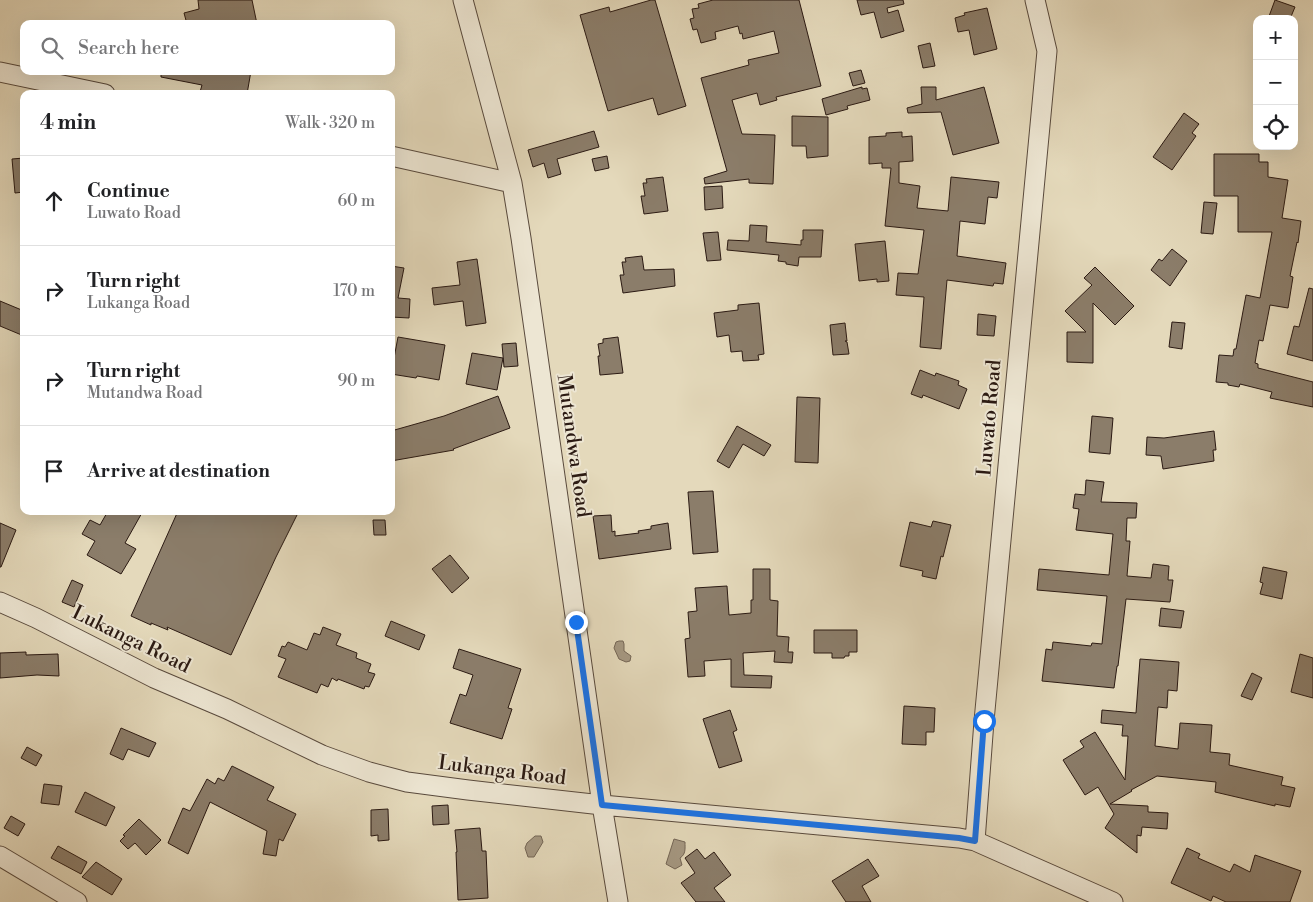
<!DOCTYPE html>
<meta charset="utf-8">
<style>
:root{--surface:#fff;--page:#f6f6f6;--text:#202124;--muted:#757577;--line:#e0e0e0}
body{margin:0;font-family:"Libre Bodoni",serif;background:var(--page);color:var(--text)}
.controls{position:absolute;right:15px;top:15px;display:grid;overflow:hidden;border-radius:10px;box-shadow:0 5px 20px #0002}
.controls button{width:45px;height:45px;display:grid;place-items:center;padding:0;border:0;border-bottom:1px solid var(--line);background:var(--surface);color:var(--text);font:25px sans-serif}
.stop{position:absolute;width:15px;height:15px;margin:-11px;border:4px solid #1a73e8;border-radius:50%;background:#fff}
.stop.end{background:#1a73e8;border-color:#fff;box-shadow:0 1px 5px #0008}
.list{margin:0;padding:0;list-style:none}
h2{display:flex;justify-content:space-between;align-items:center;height:65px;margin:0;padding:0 20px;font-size:21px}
h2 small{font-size:16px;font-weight:400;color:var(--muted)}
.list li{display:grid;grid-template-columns:32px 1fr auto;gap:15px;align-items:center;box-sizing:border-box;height:90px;padding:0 20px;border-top:1px solid var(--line)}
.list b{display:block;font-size:19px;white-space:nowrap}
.list p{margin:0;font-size:16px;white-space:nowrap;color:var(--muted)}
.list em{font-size:16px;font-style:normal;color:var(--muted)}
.icon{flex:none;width:28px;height:28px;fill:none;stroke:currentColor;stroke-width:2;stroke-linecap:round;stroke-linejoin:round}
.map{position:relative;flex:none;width:1313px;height:902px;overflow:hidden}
.search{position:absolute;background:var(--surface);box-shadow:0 5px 20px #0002;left:20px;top:20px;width:375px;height:55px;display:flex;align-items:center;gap:12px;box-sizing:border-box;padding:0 18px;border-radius:10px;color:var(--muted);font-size:19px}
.panel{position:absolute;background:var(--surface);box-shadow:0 5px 20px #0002;left:20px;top:90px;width:375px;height:425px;border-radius:10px}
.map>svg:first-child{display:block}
.water{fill:#a59882;stroke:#746656}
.building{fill:#8b7d6a;stroke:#2b1a13}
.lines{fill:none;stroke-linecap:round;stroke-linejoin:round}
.minor-casing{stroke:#594a3d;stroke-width:21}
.minor{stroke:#ede6d3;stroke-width:19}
.route{stroke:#1a73e8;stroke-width:6}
.labels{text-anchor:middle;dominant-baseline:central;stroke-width:4;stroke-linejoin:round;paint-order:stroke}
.street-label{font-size:20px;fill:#2b1a13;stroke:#ede6d3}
</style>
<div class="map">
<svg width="1313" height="902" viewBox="0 0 1313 902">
<rect width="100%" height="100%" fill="#e4d9bb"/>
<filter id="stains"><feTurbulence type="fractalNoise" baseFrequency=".004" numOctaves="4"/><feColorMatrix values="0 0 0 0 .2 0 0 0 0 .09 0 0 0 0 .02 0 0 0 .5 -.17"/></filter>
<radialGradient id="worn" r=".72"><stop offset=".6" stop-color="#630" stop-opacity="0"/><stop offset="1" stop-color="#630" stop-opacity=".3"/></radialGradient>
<!-- water -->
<path class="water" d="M619,641H623L624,644V651L631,656L630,661L626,662L619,659L614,648L616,642Z
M535,836H541L543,842L534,857H528L525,848L527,843Z
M674,839L685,842C685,849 686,854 680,858L682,865L675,869L666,864Z"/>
<!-- building -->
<path class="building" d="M198,0H252L257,24H187L184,13L199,9Z
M651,0H655L686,106L658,115L653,98L608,111L580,15L609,7L610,12Z
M713,0H799L821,86L776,97L777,100L760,105L757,93L732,100L742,134L775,135L773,184L749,183V179L705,184L704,178L727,171L701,78L749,65L748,60L779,53L774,31L743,39L742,33L740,34L738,26L715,32L716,39L701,43L697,29L693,30L690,19L694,18L692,9L699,8L698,4Z
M857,0H903L904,4L887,8L888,13L898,10L904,31L881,38L874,12L861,15Z
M1275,0L1295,7L1290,19H1268Z
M987,8L997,49L974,55L969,30L958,32L955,18L965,15L964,13Z
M930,43L935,66L923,68L918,46Z
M861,70L865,83L853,86L849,73Z
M161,71H251L247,94H208L200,92L202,85L161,77Z
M862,87V89L867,88L870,100L847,106L848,109L826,115L822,99Z
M921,87H936V100L984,87L999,143L953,155L941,112L908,113L907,108L922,104Z
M1184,113L1199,124L1192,133L1196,136L1172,170L1153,157Z
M792,116L828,117V156L807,158L806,146H792Z
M594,131L599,147L557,159L561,174L548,178L544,163L533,167L528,150Z
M902,132V137L912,136L913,161L899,162V183L920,186L917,208L948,211L951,177L999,182L997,198L988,197L985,224L960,221L957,256L1006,263L1003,284L994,283L993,286L947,280L941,349L920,347L924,297L896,295L898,273L918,274L924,230L885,226L891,168H882V163L869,164V137L886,136V133Z
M1214,154H1259V162H1268V177L1288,180L1282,218L1301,221L1298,243L1297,242L1290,276L1293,277L1288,308L1270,305L1263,341L1259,340L1255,363L1258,364V368L1313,382V407L1270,398L1272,392L1240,384L1239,387L1228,385V383L1216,382L1219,355L1233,356L1234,349H1236L1246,295L1260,298L1272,232H1238V196H1214Z
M607,156L609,168L595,171L592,159Z
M24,158V192L15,193L12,159Z
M663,177L668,211L644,214L641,196H645L643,183H647L646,179Z
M722,186L723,208L705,210L704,187Z
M1204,202L1217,203L1213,234L1201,233Z
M750,225L767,226L766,242L801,245V240H803V230H823L821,257H799L798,266L786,264V262L778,261L779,255L727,250L728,240L749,241Z
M718,232L721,260L707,261L703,233Z
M885,241L889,281L877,282V279L859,281L855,244Z
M1172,249L1187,261L1170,286L1151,270L1159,259L1162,261Z
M642,256L644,270L674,269L675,286L623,293L620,275H624L622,262H626L625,258Z
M477,259L486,323L466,326L463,301L434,305L432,288L460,285L457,262Z
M391,266L404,268L398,298L410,299L409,318L391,317Z
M1095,267L1134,306L1115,325L1093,303V363L1067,362V332H1086L1065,311L1092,285L1084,278Z
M1309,288L1313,289V361L1287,354L1294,326L1299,327Z
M0,301L24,311V336L0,326Z
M759,303L764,354L758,355L759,360L743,361L742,351L731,352L729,335L717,337L714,313L738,310V305Z
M978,314L996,316L994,336L977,335Z
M1172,322L1185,323L1182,349L1169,347Z
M845,323L847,341H845L847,342L849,354L833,355L830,325Z
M398,337L445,345L439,380L417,376L416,378L391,374Z
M618,337L623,373L600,375L598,356H600L598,344L603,343V339Z
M516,343L518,366L504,367L502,344Z
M472,353L503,358L497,390L466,384Z
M920,370L935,376L936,373L959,381L958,385L967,389L959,409L923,395L922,398L911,394Z
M498,396L510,428L453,449L454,450L391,461V431L444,416Z
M797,397L820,398L818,463L795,462Z
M1092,416L1113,418L1110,454L1089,452Z
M737,426L771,445L764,456L743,444L729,468L717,461Z
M1214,431L1216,450H1213L1214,461L1163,469L1161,456L1146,455L1147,437L1164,438Z
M1086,480L1104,482L1101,502L1137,503L1136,518H1127L1126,541H1130L1127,576L1151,578L1153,564L1169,566L1168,580H1173L1170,602L1126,599L1118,666H1117L1114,688L1042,681L1046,649L1052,650L1053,642L1091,646L1092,643L1102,644L1107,596L1037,590L1039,569L1109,575L1113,534L1076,530L1079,509L1073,508L1075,494L1085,495Z
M713,491L718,552L693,554L688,492Z
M108,511H143L125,543L136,549L121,574L87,555L95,541L82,534L90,520L100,525Z
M178,511H299L276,557L231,655L167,627L168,630L151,623V625L131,616Z
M611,515L612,532L615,531V536L639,533L638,531L651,529V526L668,523L671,549L599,559L593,516Z
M373,520H385L386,535H374Z
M933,521L951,525L943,557L941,556L936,579L922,576L923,571L900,566L910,522L931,527Z
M0,523L16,530L1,567H0Z
M450,555L469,578L452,593L432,569Z
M1263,567L1287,572L1282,599L1260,594L1263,583L1260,582Z
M753,569H770V600L778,601L777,636L789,637L788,652H793L792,663L774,662L775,651L743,653L744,675L772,676L771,688L731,687V659L704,661L705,676L688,677L685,639L690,638L688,612L697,611L695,588L727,586L729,615L751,613V600H753Z
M72,580L83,585L74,607L62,602Z
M1161,608L1184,611L1181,628L1159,626Z
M391,621L425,635L419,650L385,636Z
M323,627L341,634L336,645L357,653L356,658L371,664L368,672L375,674L369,687L365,686L364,689L338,679L337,681L332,678L328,687L321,684L317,693L278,677L286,659L278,656L282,646L285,647L288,642L307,650L314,633L320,635Z
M814,630H857V652H849V656H845L844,658H832V653H814Z
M459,649L521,669L508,708L512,709L502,739L450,723L460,694L466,696L473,675L453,668Z
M26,652V655L58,654L59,676L37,675L0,678V653Z
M1300,654L1313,658V698L1291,692Z
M1140,659L1179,662L1177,691L1168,690L1167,708L1158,707L1155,746L1178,749L1180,723L1212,725L1210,752L1230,754L1229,765L1283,777L1281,785L1295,788L1290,807L1275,804V806L1215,792L1216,782L1157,776L1131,790L1132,791L1110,804L1148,806V812L1168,813L1167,829L1142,827L1141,836L1137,835V853L1105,828L1114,814L1098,787L1085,795L1063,760L1084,747L1080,741L1095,732L1125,780L1128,736H1122L1123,725L1101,723L1102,710L1136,713Z
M1252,673L1262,678L1252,700L1241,696Z
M904,706L935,708L934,732H926V745L902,744Z
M730,710L737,730L733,732L742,761L719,768L703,719Z
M121,728L156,743L149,757L128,749L123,760L110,754Z
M27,747L42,755L36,766L21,758Z
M232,766L274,787L267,800L296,814L283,841L279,839L276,856L263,854L267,831L210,802L188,854L168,843L183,808L190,811L207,779L215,784L218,778L224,781Z
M44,784L62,786L59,805L41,803Z
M85,792L115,807L106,826L75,812Z
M448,805L449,824L433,825L432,806Z
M388,809L389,840L378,841V835L371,836V810Z
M11,816L25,824L18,836L4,828Z
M139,819L161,840L146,855L135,843L128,849L120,841L125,836L123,835Z
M480,828L482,851H486L488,898L458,900L456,852H457L455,830Z
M58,846L87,862L81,874L51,858Z
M1187,848L1200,854L1198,858L1230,872L1234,864L1250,872L1255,855L1301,871L1290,902H1226L1213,896L1211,901L1171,883Z
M697,849L705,859L714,852L731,875L714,888L725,902H696L681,883L695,873L685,858Z
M868,859L879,876L862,886L871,902H846L832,881Z
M96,862L122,879L112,895L82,877Z"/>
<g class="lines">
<!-- minor casing -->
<g class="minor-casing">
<path id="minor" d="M463,0L512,183L521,238L602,805L618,902
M0,72L105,94
M391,156L512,183
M0,602L36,618L154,678L227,709L322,755L369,772L407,782L468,790L602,805L959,838L975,841L1113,902
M975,841L984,721L1047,51L1035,0
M0,856L77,902"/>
</g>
<!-- minor -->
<use href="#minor" class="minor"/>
</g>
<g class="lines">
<!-- route -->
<path class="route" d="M576,622L602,805L959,838L975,841L984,721"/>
</g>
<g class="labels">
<!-- street labels -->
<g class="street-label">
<text transform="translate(990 418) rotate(-85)">Luwato Road</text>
<text transform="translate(573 446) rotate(82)">Mutandwa Road</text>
<text transform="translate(131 640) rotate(26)">Lukanga Road</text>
<text transform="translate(502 771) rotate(7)">Lukanga Road</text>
</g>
</g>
<rect width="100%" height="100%" filter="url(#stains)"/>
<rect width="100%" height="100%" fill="url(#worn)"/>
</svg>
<div class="controls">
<button>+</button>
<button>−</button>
<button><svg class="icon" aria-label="locate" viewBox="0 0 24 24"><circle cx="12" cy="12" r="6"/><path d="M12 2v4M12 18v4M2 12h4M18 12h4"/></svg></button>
</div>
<div class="stop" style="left:984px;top:721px"></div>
<div class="stop end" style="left:576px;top:622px"></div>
<div class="search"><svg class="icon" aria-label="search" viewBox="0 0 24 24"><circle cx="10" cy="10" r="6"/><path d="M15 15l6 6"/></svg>Search here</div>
<section class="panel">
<h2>4 min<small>Walk · 320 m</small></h2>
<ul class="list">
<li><svg class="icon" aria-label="ahead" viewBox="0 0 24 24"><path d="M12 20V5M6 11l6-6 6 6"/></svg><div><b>Continue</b><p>Luwato Road</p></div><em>60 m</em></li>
<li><svg class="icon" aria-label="right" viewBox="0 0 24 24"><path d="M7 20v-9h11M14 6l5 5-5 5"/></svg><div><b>Turn right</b><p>Lukanga Road</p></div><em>170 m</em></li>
<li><svg class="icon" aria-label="right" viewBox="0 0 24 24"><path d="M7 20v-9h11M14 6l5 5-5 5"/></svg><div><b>Turn right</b><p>Mutandwa Road</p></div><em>90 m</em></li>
<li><svg class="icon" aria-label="arrive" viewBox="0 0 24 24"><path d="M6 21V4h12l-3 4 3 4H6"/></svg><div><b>Arrive at destination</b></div></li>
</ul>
</section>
</div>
